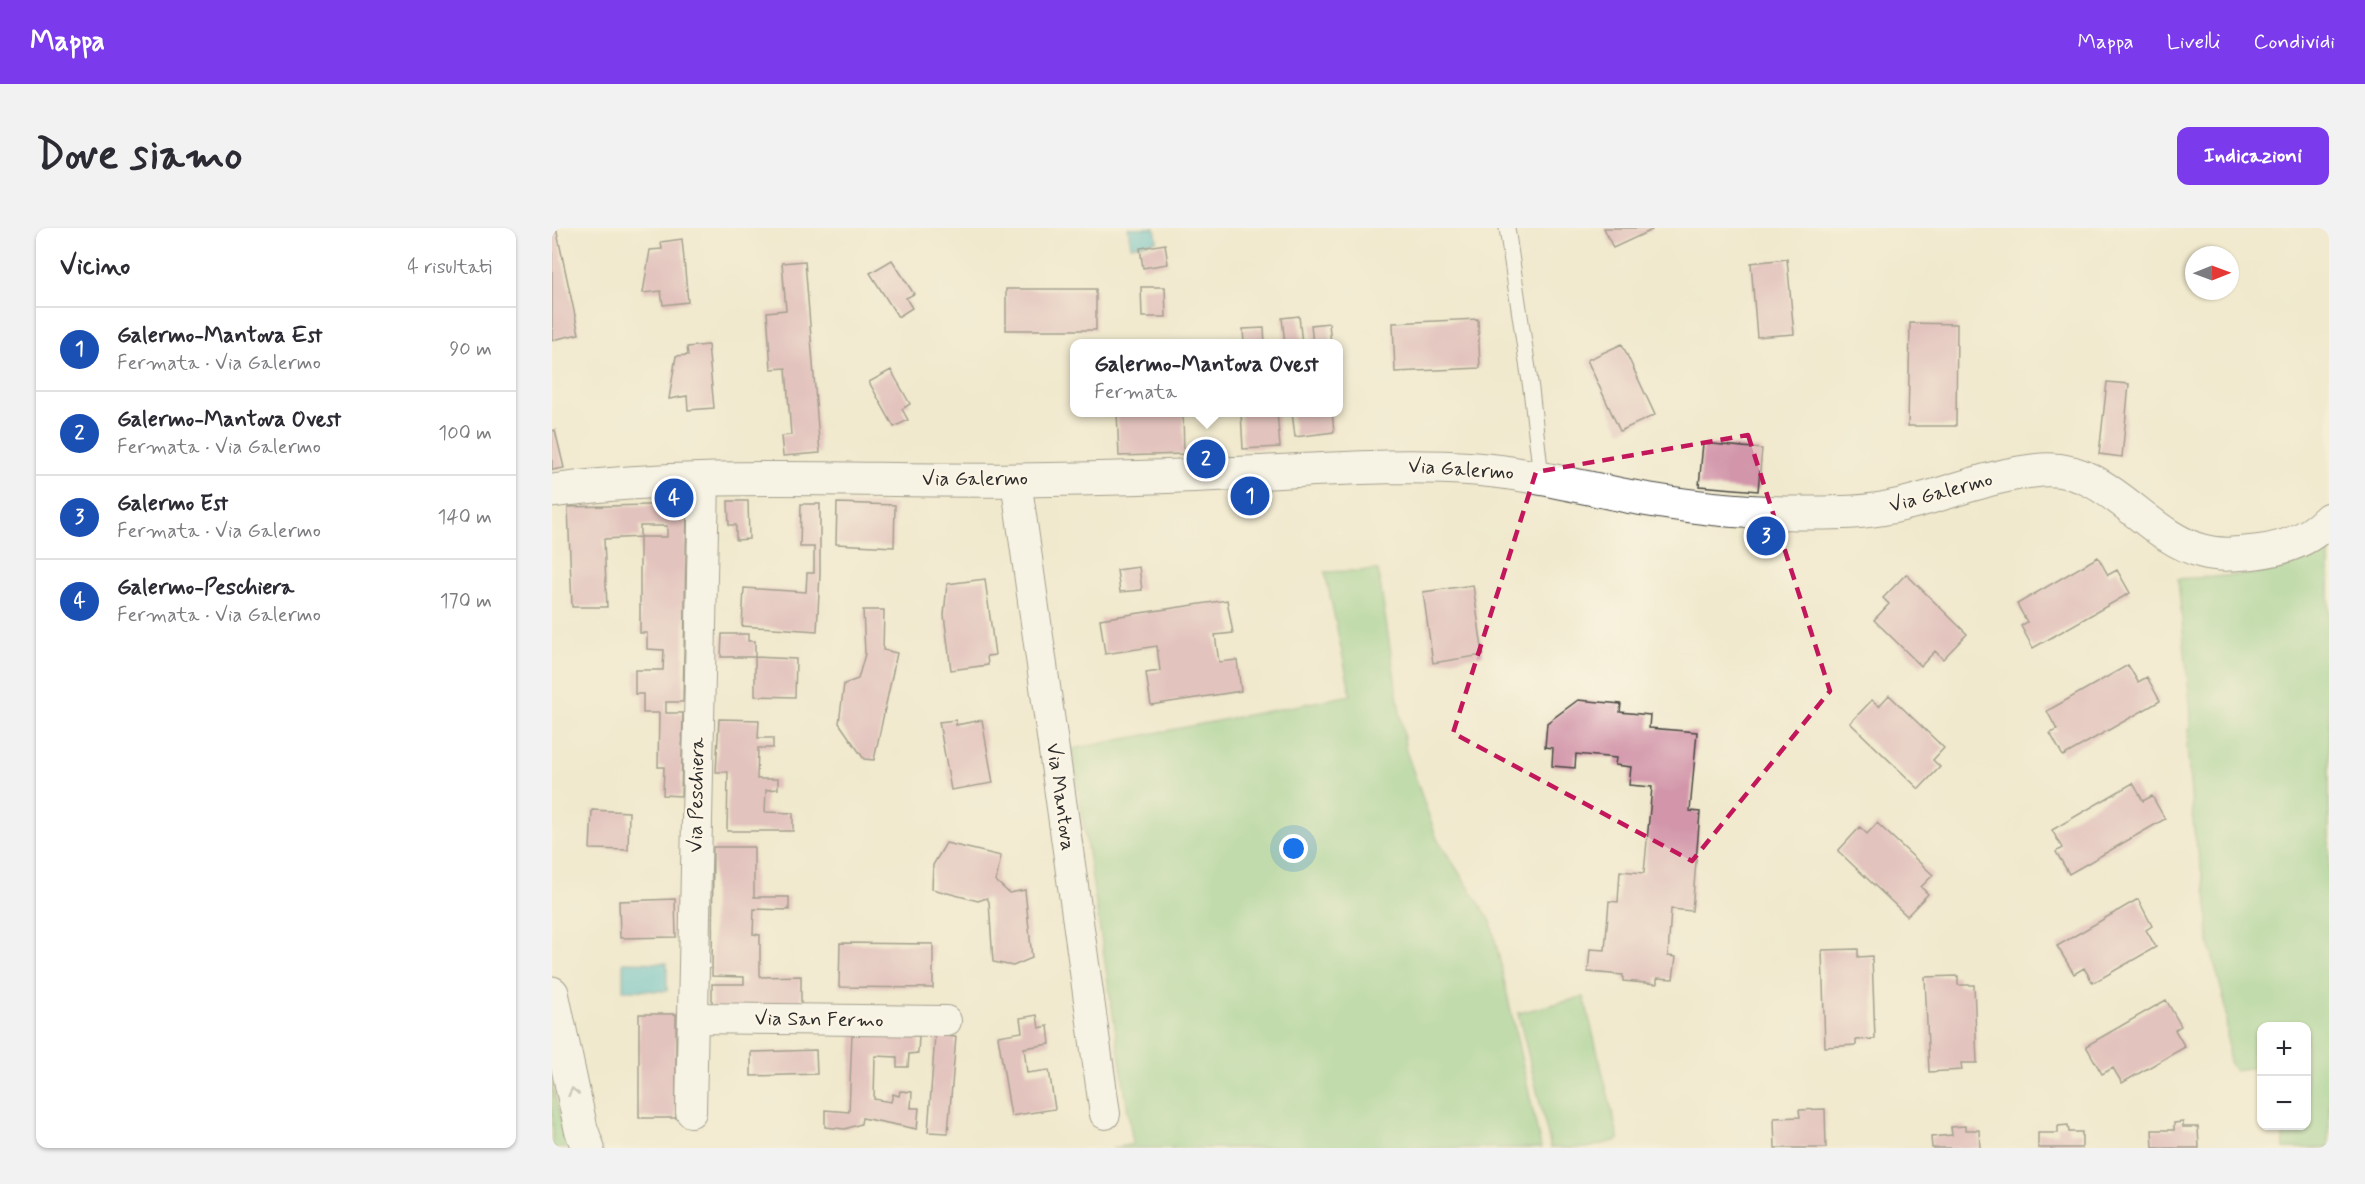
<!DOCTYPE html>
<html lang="it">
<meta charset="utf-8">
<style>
:root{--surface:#fff;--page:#f2f2f3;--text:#2b2b33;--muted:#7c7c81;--line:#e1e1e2;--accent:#7c3aed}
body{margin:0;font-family:Mynerve,sans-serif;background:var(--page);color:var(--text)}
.controls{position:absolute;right:18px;bottom:18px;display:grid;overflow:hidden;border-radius:12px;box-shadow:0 2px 4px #0004}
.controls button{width:54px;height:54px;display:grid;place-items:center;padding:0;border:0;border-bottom:2px solid var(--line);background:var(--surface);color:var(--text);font:30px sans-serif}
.compass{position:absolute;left:1633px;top:18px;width:54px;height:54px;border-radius:50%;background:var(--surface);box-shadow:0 2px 4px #0004;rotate:89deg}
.you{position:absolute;left:742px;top:621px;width:21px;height:21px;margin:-15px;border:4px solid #fff;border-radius:50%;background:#1a73e8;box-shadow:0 0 0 9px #1a73e833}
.badge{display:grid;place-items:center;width:39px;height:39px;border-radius:50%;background:var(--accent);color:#fff;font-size:20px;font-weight:700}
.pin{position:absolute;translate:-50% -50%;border:3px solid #fff;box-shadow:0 2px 6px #0006}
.popup{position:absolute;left:518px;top:111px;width:273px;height:78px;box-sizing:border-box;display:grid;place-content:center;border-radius:12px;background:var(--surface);filter:drop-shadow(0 2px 4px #0005);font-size:20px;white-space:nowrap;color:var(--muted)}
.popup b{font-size:22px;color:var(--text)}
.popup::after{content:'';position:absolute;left:50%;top:100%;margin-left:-12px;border:12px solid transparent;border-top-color:var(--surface)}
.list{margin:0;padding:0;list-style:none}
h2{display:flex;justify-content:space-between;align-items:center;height:78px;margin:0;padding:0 24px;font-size:26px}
h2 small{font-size:20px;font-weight:400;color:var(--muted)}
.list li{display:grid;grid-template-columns:39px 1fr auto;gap:18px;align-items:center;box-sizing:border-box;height:84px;padding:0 24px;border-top:2px solid var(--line)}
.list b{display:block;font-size:22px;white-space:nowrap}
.list p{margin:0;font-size:20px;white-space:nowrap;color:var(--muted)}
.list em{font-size:20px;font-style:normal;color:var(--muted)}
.map{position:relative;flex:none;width:1777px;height:920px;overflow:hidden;border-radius:12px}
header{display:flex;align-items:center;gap:36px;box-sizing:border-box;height:84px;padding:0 30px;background:var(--accent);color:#fff}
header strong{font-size:28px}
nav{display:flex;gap:33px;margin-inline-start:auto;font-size:21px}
.intro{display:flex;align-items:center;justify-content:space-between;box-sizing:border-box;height:144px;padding:0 36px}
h1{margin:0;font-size:42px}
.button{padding:15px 27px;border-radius:12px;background:var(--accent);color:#fff;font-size:21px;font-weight:700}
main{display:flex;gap:36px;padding:0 36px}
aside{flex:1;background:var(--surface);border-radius:12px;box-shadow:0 2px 4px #0004}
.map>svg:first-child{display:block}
.green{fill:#89cb84;stroke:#5a7b58;stroke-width:1.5}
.water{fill:#4fbcca;stroke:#3d747a;stroke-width:1.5}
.building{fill:#d295aa;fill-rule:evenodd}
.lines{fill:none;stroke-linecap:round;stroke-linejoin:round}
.lane-casing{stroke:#494843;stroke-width:17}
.street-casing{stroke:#494843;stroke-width:32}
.secondary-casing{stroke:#494843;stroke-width:35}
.primary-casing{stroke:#494843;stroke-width:35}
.lane{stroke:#fff;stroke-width:15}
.street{stroke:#fff;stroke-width:30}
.secondary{stroke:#fff;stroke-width:33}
.primary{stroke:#fff;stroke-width:33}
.oneway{stroke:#a0a0a0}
.marked{fill:none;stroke:#c2185b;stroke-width:4.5;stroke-dasharray:12 8;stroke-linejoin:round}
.labels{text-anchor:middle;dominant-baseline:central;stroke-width:4.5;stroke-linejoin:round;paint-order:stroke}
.street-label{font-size:20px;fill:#2b2b2b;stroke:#fcf5e5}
</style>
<header>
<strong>Mappa</strong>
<nav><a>Mappa</a><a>Livelli</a><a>Condividi</a></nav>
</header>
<div class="intro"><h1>Dove siamo</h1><a class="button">Indicazioni</a></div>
<main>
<aside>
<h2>Vicino<small>4 risultati</small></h2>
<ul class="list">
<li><span class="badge" style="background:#1a4fb4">1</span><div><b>Galermo-Mantova Est</b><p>Fermata · Via Galermo</p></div><em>90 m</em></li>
<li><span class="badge" style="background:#1a4fb4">2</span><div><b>Galermo-Mantova Ovest</b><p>Fermata · Via Galermo</p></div><em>100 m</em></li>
<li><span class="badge" style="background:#1a4fb4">3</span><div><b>Galermo Est</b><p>Fermata · Via Galermo</p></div><em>140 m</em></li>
<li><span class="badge" style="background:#1a4fb4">4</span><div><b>Galermo-Peschiera</b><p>Fermata · Via Galermo</p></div><em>170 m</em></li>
</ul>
</aside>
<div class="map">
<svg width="1777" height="920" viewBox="0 0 1777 920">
<rect width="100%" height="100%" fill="#fcf5e5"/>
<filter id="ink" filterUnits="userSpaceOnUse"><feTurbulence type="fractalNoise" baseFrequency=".0167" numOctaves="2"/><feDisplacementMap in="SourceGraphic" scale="12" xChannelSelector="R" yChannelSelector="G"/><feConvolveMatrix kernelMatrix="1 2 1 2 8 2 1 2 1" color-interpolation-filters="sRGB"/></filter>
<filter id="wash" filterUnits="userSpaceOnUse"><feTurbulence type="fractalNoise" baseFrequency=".008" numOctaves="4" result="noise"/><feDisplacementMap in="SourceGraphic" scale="24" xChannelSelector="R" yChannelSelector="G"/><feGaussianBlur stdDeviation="1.35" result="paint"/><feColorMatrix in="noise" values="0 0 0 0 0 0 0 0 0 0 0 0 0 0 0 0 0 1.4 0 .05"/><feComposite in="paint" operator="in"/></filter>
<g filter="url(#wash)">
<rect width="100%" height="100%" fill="#f0e9cd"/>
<!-- green -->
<path class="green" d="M1777,318V920H1732L1730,898H1754V798H1710L1709,849L1705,839L1682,842L1677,834L1673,775L1657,715L1655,672L1642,603L1635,519L1639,487L1626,351C1675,347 1737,350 1777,318Z
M826,342L854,523L885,611L939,693L989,920H560L581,916L520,521L799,467L773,344Z
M1032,769L1067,912L1035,920H999L966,785Z
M0,854L15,920H1Z"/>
<!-- water -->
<path class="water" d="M576,0H603L605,13L579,18Z
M71,734L115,735V763L71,762Z"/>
<g id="blocks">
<!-- building -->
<path class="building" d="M0,0H4L27,106L0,112Z
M1052,0H1099L1100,2L1061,20Z
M130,11L136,74L111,77L109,63L91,65L98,22L110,21L109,14Z
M613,16L616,36L591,40L588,20Z
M1235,31L1242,106L1205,109L1199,35Z
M340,32L362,66L354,70L360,80L346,89L318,45Z
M253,33L268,225L231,228L229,208L239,207L234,140L219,141L215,84L234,82L230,35Z
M589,59H613L614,89H590Z
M454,61H544V102H454Z
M747,88L750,116H733L730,90Z
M926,91L928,140L843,144L841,95Z
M777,95L779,116H761L759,97Z
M1358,95L1405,96L1404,198H1356Z
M712,100L713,116H692L691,101Z
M1070,116L1103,187L1068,203L1035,132Z
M156,117L162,180L136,182L135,168L117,171L124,128L136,127L135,119Z
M339,142L358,176L350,181L356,192L342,199L317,154Z
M1555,154L1577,156L1570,229L1547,226Z
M565,184H631L632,226L567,228Z
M725,184L728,219L691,221L689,185Z
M740,184H780L782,204L743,209Z
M3,202L12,240L0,242V203Z
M1151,215L1210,221L1206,263L1147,258Z
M176,273H196L197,311L184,312V297H177Z
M285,275L343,277L342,319L284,316Z
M135,276L131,474H114V485H131L129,568L111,567L112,539H106L107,485H91V466H83V442H111L112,422L95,421V405H88V309L52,311L55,379H20L16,279ZM88,298H115V309H88Z
M249,276H268V346L265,403L190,398L192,360L254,364L255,345H262V319H248Z
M1546,329L1556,347L1565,342L1578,365L1481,420L1469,398L1475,394L1465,376Z
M587,339L590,362L568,364L565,342Z
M1354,346L1415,406L1391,431L1383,423L1369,438L1322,392L1337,376L1331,370Z
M433,351L443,427L435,428L436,437L399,442L392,387L395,356Z
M921,357L931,427L881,435L871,364Z
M675,372L681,405L663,407L667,434L685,432L689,463L599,477L594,445L608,443L605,418L553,426L548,391Z
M311,382H332L331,422L345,425L322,532L312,531L287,495L292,456L306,451L313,426Z
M170,406H196V413H203V429L244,431L243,469L203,468V429H169Z
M1576,437L1586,454L1595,449L1608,473L1511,528L1498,505L1505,502L1495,483Z
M1337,467L1392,520L1381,532L1388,539L1367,561L1298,495L1320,472L1327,478Z
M1026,472L1069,476L1068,484L1098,487L1097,500L1145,504L1138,583L1148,584L1140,683L1119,681L1116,728L1124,729L1121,751L1105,750V756L1071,753V747L1036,744L1038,721L1053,722L1057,673L1066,674L1068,643L1092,645L1100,559L1077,557L1079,539L1063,537L1064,530L1024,526L1023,540L1000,538L1001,520L993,519L995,495Z
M167,491L207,492L206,510H221V520H206L205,551H226V561L214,562L213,584L241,585V603H175L176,544H164Z
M404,492V497L430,492L441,555L399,562L387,494Z
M1581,555L1591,573L1600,568L1613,591L1517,646L1504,624L1510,620L1500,602Z
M40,582L77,584L76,622L38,621Z
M1325,595L1381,647L1369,659L1376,666L1355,688L1286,623L1308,599L1315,606Z
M394,615L449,628L444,653L457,665L473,662L480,730L461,738L441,734L437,674L435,670L426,673L380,661L381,637Z
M161,619H202V669H237V682L202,681L201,706L208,707V749L249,748V782H160V756H192V749L160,748Z
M123,671L124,709L68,710L67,673Z
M1586,671L1600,698L1594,702L1604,719L1541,755L1532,740L1522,746L1505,718Z
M288,715L381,716V760L287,759Z
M1306,721V729L1320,728L1323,811L1304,812V817L1273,819L1270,722Z
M1406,748V757H1422L1425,835H1409L1410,842L1377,844L1373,749Z
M1614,772L1629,798L1623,802L1633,819L1570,855L1561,840L1550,846L1534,818Z
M87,786H124V890H87Z
M485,787L487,800L496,798L498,816L472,820L475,845L497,842L503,881L459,888L446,808L470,804L468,790Z
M300,805L367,808L366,825L357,826L356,839H345V829L323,828L322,871L339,874L341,866L347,868L348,863L360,864L359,880H367L365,901L310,890L309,896L293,901L273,899V882L297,884Z
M383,807L404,809L396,905L376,904Z
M264,822L265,846L199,848V824Z
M1273,881L1274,920H1223L1222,890L1248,889L1247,882Z
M1631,894V899H1646L1647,920H1601L1600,902H1622V895Z
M1516,897L1517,904H1530V920H1486V905H1506V898Z
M1413,898V902H1427L1428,920H1380L1379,909L1400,907L1399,899Z"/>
</g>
</g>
<g filter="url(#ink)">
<use href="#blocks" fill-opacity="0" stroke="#494843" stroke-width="1.5"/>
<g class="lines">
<!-- lane casing -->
<g class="lane-casing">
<path id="lane" d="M955,0L979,161L989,249"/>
</g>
<!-- street casing -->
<g class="street-casing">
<path id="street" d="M464,252L553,886
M141,790L394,793
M139,884L152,251"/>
</g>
<!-- secondary casing -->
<g class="secondary-casing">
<path id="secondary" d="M0,263C154,242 311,254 466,252C542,251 618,249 694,245C770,242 847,235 923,241C975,245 1024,258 1075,268C1135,279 1197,286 1257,285C1285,285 1312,285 1339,279C1390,269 1438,246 1490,242C1556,237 1591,307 1650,323C1668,328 1686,326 1704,324C1732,321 1757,312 1777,291"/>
</g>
<!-- primary casing -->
<g class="primary-casing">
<path id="primary" d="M0,765L29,901L36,920"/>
</g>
<!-- lane -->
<use href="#lane" class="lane"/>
<!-- street -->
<use href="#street" class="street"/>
<!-- secondary -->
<use href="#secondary" class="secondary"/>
<!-- primary -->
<use href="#primary" class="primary"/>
</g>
<!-- one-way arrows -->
<defs><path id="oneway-chevron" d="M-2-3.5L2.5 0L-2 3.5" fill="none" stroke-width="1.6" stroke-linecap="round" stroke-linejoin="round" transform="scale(1.5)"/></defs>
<use class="oneway" href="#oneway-chevron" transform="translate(21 864) rotate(-103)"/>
</g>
<!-- marked area -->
<path d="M0 0H1777V920H0ZM1196,207L1278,463L1140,633L901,505L984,244Z" fill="#f0e9cd" fill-opacity=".55" fill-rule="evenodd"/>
<path class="marked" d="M1196,207L1278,463L1140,633L901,505L984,244Z"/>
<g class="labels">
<!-- street labels -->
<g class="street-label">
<text transform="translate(909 242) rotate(4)">Via Galermo</text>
<text x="423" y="251">Via Galermo</text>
<text transform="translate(1389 265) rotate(-15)">Via Galermo</text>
<text transform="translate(145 567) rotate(-89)">Via Peschiera</text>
<text transform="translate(508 569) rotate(82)">Via Mantova</text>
<text transform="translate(267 792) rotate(1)">Via San Fermo</text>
</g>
</g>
</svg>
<div class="controls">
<button>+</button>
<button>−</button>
</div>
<svg class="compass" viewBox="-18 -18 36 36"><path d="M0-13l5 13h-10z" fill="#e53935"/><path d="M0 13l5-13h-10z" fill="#7c7c81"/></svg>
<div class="you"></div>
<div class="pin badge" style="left:698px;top:268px;background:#1a4fb4">1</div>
<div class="pin badge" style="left:654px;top:231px;background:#1a4fb4">2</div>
<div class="popup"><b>Galermo-Mantova Ovest</b>Fermata</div>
<div class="pin badge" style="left:1214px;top:308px;background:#1a4fb4">3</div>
<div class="pin badge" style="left:122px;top:270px;background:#1a4fb4">4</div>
</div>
</main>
